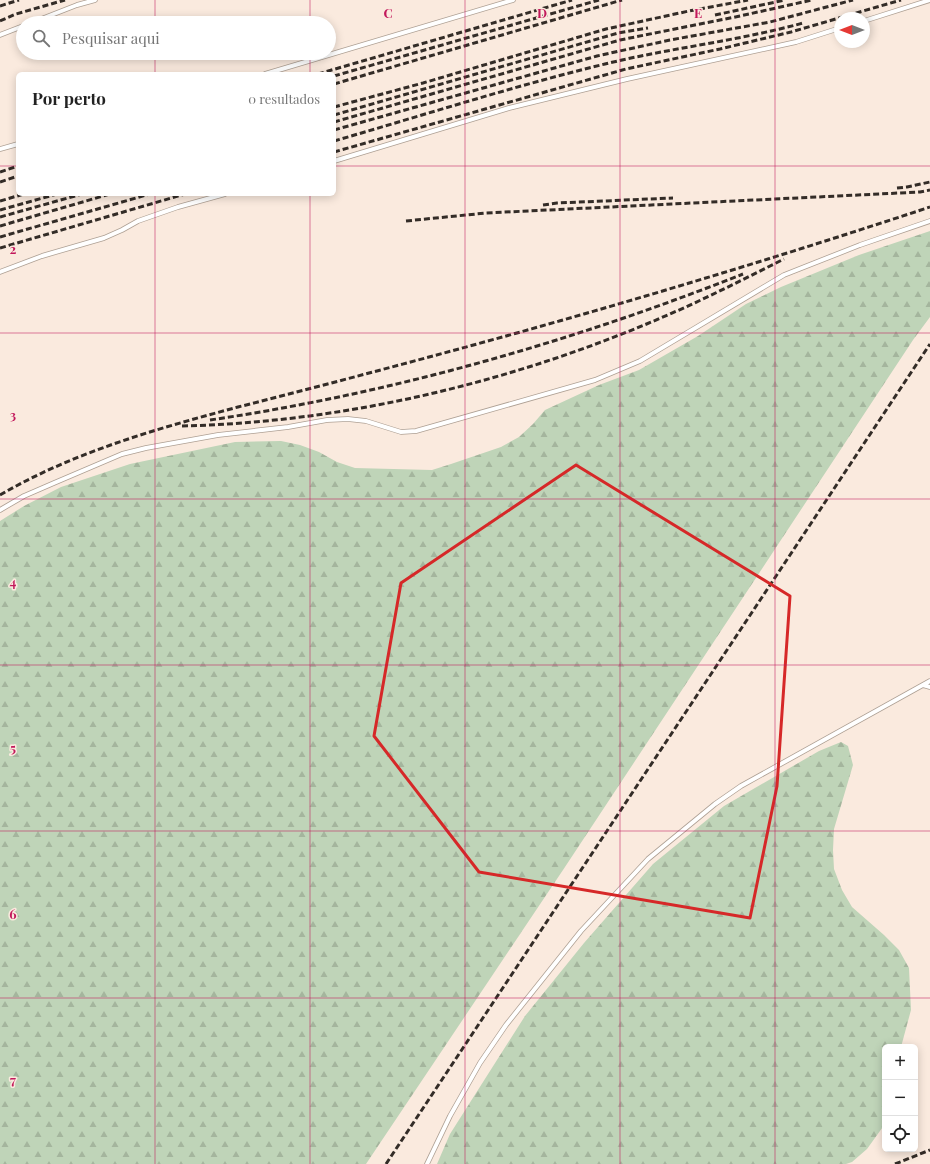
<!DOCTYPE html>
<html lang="pt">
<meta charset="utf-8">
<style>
:root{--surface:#fff;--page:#f6f6f6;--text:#222;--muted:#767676;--line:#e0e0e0}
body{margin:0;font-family:"Playfair Display",serif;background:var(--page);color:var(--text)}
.controls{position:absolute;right:12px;bottom:12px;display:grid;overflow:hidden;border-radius:6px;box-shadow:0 2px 10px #0003}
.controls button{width:36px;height:36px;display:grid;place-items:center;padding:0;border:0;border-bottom:1px solid var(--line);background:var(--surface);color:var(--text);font:20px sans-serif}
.compass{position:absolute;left:834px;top:12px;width:36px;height:36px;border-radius:50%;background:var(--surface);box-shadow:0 2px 10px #0003;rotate:270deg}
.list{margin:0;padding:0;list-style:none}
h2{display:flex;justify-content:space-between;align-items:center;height:52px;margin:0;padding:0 16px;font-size:17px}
h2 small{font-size:13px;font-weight:400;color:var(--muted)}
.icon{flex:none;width:22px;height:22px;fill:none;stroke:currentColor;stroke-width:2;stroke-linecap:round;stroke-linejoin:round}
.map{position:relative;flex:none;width:930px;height:1164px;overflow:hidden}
.search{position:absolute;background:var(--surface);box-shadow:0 2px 10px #0003;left:16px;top:16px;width:320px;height:44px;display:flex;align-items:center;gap:10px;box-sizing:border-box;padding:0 14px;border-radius:22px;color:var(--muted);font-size:15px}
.panel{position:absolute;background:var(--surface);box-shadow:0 2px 10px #0003;left:16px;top:72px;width:320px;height:124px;border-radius:6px}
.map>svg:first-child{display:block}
.forest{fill:url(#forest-firs)}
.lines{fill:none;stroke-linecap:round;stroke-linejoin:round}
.service-casing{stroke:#aea094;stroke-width:5.5}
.service{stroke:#fff;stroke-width:4}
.rail{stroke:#332c27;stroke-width:3;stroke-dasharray:6 3;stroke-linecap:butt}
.marked{fill:none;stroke:#d62828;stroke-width:3;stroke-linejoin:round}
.grid{fill:none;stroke:#c2185b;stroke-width:1;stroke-opacity:0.55}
.grid-label{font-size:13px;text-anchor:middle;font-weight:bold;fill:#c2185b;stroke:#faeade;stroke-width:3;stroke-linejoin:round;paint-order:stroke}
</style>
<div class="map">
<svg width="930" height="1164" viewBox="0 0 930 1164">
<defs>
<pattern id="forest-firs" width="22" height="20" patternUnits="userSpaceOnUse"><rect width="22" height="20" fill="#bfd4b8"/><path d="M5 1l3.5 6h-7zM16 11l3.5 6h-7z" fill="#a4b59d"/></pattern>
</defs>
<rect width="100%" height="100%" fill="#faeade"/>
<!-- forest -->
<path class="forest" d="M930,231V317L913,340L565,867L366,1164H0V521L24,506L61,487L130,464L235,442L281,441L300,445L319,452L337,462L355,468L432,470L451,464L501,447L519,437L533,424L545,410L599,385L639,370L698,336L746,304L781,287L859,255Z
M841,742L848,746L853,765L834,829L833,850L834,869L842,890L852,907L884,935L899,950L909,968L911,1010L901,1047H885V1124L867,1149L852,1162L846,1164H437L450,1134L525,1016L584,943L653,864L724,806L819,751Z"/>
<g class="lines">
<!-- service casing -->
<g class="service-casing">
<path id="service" d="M864,21L930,0
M31,23L77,5L95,0
M0,35L23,26
M265,74L513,0
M0,149L18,144
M334,161L509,108L627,79L796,42L840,28
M0,272L42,256L104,238L122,230L138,221L178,207L225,194
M0,510L24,496L54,483L122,454L146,448L218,435L288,427L327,420L348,419L366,421L401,432L416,431L595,380L640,361L784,275L860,245L930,221
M923,685L930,687
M427,1164L450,1116L480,1063L506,1025L581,931L648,859L715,804L741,786L930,681"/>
</g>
<!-- service -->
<use href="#service" class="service"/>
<!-- rail -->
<path class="rail" d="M0,6L19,0
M715,15L785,0
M0,21L16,14L65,0
M318,74L572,0
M334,76L599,0
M334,84L622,0
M334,107L423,83L606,29L689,11L748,0
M334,115L618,33L648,28
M334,122L620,40L740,16L812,0
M334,130L597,56L670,40L770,22L853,0
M334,141C424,115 514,86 605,64C670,48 738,41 803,23
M334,152L626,69L720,49L791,32L901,0
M0,172L18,166
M0,182L18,176
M897,188L907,187L930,182
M0,201L24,194
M543,205L557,203L673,198
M0,210L57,194
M0,217L82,194
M406,221L486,213L920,192L930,190
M0,226L110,194
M0,237L150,194
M0,248L185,194
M210,420C393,393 571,342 743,274
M182,426C349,422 517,381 670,314C709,297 746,278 784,259
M0,495C74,452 156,429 238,407C298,392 358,376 418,360C590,314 761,263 930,207
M386,1164L930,344
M895,1164L930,1150"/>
</g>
<!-- marked area -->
<path class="marked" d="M576,465L790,596L777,786L750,918L479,872L374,736L401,583Z"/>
<!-- grid -->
<path class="grid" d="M155,0V23M310,0V23M465,0V1164M620,0V1164M775,0V1164M155,53V74M310,53V74M0,166H18M334,166H930M155,194V1164M310,194V1164M0,333H930M0,499H930M0,665H930M0,831H930M0,998H930"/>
<g class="grid-label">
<text x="388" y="18">C</text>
<text x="542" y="18">D</text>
<text x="698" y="18">E</text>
<text x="13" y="254">2</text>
<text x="13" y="420">3</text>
<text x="13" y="587">4</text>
<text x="13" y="753">5</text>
<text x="13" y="919">6</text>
<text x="13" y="1085">7</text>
</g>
</svg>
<div class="controls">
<button>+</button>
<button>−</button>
<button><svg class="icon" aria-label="locate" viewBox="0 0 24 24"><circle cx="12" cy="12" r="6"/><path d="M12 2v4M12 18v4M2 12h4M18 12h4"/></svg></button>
</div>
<svg class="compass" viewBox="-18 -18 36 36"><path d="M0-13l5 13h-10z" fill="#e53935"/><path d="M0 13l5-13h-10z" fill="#767676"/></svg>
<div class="search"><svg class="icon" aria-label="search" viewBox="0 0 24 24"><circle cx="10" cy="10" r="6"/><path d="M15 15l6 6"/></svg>Pesquisar aqui</div>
<section class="panel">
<h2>Por perto<small>0 resultados</small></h2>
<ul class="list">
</ul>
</section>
</div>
